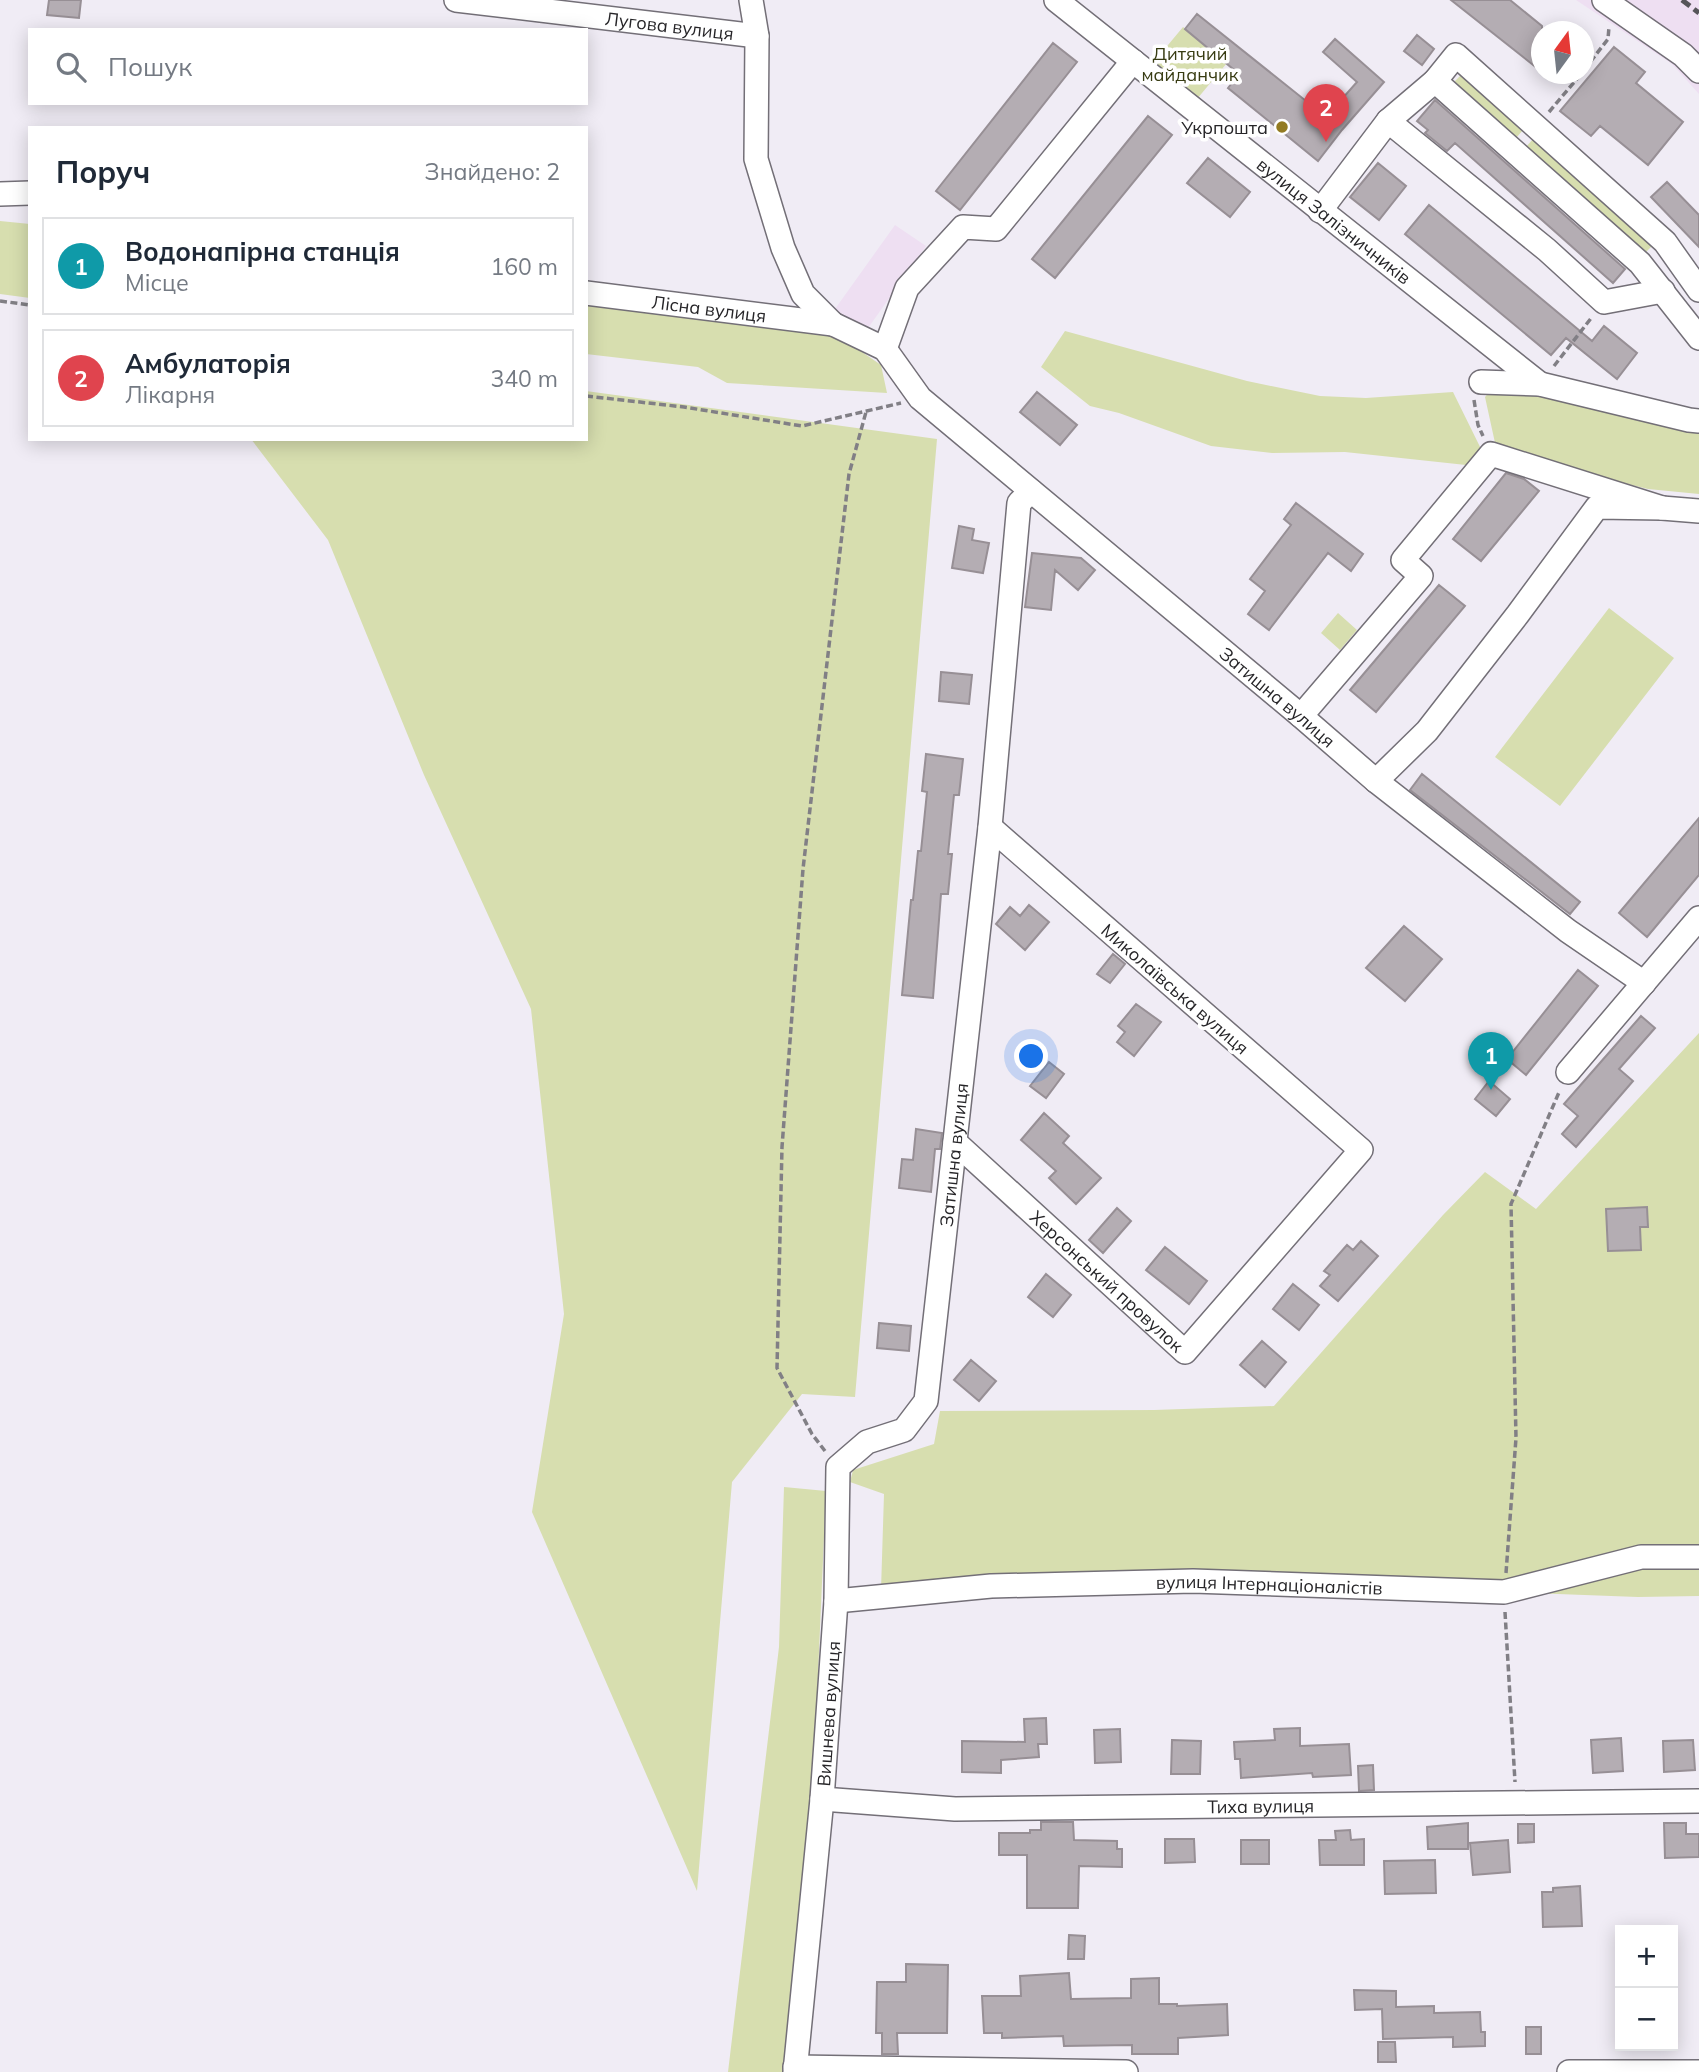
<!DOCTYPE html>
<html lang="uk">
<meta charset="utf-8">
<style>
:root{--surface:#fff;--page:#f6f6f7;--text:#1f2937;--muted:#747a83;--line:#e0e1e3;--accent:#2563eb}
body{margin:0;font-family:Mulish,sans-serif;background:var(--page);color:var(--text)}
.controls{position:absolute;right:21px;bottom:21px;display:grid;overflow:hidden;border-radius:0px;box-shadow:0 4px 18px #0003}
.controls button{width:63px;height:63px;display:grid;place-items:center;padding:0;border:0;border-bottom:2px solid var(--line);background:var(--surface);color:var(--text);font:35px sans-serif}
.compass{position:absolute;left:1531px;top:21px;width:63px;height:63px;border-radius:50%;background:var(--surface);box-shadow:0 4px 18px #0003;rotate:15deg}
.you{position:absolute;left:1032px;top:1057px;width:24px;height:24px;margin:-18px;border:5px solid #fff;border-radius:50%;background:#1a73e8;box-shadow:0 0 0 10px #1a73e833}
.badge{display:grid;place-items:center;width:46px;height:46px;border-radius:50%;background:var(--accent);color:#fff;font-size:23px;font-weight:700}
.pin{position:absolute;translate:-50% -58px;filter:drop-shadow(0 2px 4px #0008)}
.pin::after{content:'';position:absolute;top:37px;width:24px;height:21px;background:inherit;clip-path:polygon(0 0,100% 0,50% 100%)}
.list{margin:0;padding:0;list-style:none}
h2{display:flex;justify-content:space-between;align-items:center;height:91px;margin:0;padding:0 28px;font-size:30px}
h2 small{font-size:23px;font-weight:400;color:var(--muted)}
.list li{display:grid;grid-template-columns:46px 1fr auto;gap:21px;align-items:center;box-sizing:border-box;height:98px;margin:0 14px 14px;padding:0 14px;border:2px solid var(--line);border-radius:0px}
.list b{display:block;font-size:26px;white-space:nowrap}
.list p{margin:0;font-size:23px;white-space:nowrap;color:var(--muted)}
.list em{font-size:23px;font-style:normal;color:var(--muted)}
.icon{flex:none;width:38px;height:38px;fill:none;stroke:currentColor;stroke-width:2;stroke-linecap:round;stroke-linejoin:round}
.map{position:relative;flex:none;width:1699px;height:2072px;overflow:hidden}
.search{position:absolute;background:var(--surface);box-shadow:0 4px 18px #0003;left:28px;top:28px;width:560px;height:77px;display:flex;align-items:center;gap:18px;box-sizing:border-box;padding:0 24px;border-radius:0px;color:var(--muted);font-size:26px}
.panel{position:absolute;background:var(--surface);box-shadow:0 4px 18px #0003;left:28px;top:126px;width:560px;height:315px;border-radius:0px}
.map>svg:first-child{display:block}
.industrial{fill:#eedff2}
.green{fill:#d7deaf}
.building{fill:#b4adb3;stroke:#978f95;stroke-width:2}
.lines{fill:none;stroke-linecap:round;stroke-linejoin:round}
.minor-casing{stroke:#736f77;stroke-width:26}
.path{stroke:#817f85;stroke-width:3.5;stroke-dasharray:7 3.5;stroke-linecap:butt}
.minor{stroke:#fff;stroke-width:23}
.rail{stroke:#565559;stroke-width:5;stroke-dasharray:10 5;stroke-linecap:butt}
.poi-dot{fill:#937b22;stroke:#fff;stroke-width:2.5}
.labels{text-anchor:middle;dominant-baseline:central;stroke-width:7;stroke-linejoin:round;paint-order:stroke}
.street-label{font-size:18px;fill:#262528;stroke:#fff}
.park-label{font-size:18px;fill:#383c13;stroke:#fff}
.poi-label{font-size:18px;fill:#262528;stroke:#fff;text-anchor:end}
</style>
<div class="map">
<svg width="1699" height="2072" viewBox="0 0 1699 2072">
<rect width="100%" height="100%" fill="#f0ecf5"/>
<!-- industrial -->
<path class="industrial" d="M1576,0H1699V94L1672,64Z
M895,225L926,246L866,331L835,309Z"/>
<!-- green -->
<path class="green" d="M1183,27L1227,63L1197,99L1153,63Z
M1460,76L1466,77L1523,130L1516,138L1456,87L1455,81Z
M1533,139L1653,245L1645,253L1526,147Z
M0,221L30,224V298L0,294Z
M586,298L830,330L881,365L887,393L727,383L698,367L586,354Z
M1065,331L1247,381L1320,396L1366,398L1453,392L1484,455L1466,465L1345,452L1272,453L1211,446L1119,413L1090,406L1041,367Z
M1494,387L1565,397L1699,429V494L1648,489L1497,452L1485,397Z
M586,391L937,439L855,1397L802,1394L732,1482L697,1891L532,1512L564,1314L531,1009L424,775L328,540L251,439H586Z
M1609,608L1674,658L1560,806L1495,757Z
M1338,613L1357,630L1340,650L1321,633Z
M1699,1033V1596L1638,1597L1504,1592L881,1590L884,1494L850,1482L853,1470L934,1444L940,1411L1154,1410L1274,1406L1443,1215L1485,1172L1536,1209Z
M784,1487L826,1491L814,1766L787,2072H728L779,1647Z"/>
<!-- building -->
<path class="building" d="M49,0H81L79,18L47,15Z
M1451,0H1510L1542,26V72Z
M1197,14L1326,117L1357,82L1323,52L1335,39L1384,82L1342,130L1318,161L1228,88L1239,74L1185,29Z
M1417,35L1434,49L1422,65L1404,51Z
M1053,43L1077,62L960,210L936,191Z
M1614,47L1645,72L1636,83L1683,122L1648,165L1600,126L1591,136L1560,111Z
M1435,100L1625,269L1613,283L1455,143L1447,151L1425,133L1428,130L1417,121Z
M1148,116L1172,135L1055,278L1032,259Z
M1208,158L1250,192L1230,217L1187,183Z
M1378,163L1406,186L1379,220L1350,197Z
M1667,182L1699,215V247L1651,197Z
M1429,205L1592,341L1604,326L1637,353L1617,379L1566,338L1551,355L1405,234Z
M1037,392L1077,425L1060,445L1020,412Z
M1506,473L1524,479L1539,491L1481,561L1453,539Z
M1296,503L1363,554L1351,571L1328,553L1269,630L1248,614L1265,591L1250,579L1291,525L1284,519Z
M959,526L974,529L972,540L989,543L983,573L952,568Z
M1032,553L1081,558L1095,570L1078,590L1055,570L1051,610L1025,607Z
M1439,585L1465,606L1376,712L1350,690Z
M941,672L972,675L969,704L939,701Z
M926,754L963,759L959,795H954L948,854H952L948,894H941L933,998L902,995L911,900H913L918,851H921L927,792L922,791Z
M1422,774L1580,902L1570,914L1410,790Z
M1699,818V875L1647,937L1619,913Z
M1029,905L1049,922L1025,950L996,924L1010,907L1020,916Z
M1404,926L1442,959L1405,1001L1366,968Z
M1113,954L1125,964L1110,983L1097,974Z
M1578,970L1598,986L1526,1075L1507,1059Z
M1136,1004L1161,1022L1134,1056L1117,1042L1125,1032L1118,1026Z
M1641,1016L1655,1028L1619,1069L1633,1081L1576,1147L1562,1134L1578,1116L1564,1104Z
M1049,1062L1064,1074L1046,1098L1030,1086Z
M1489,1081L1510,1099L1496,1116L1475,1099Z
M1044,1113L1069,1136L1063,1143L1101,1178L1076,1204L1049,1178L1056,1171L1021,1140Z
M916,1129L942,1133L940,1149H935L931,1192L899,1188L902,1159L913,1160Z
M1647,1207L1648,1227H1640L1641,1250L1608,1251L1606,1209Z
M1117,1208L1131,1221L1103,1253L1089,1240Z
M1361,1241L1378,1256L1338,1301L1320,1286L1330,1275L1324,1271L1347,1245L1353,1250Z
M1165,1247L1207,1281L1189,1304L1146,1270Z
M1046,1274L1071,1295L1053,1317L1028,1297Z
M1293,1284L1319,1305L1299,1330L1273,1309Z
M879,1323L911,1326L909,1351L877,1348Z
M1262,1341L1286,1362L1265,1387L1240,1365Z
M971,1360L996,1381L979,1401L954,1380Z
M1046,1718L1047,1744H1038L1039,1757L1001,1760V1773L962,1772V1741L1025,1742L1024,1719Z
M1300,1728V1746L1349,1744L1351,1775L1313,1777L1312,1773L1241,1778L1240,1759H1235L1234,1742L1275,1740L1274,1729Z
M1120,1729L1121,1762L1095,1763L1094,1730Z
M1621,1738L1623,1771L1593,1773L1591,1740Z
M1172,1740L1201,1741L1200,1774H1171Z
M1693,1740L1695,1770L1664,1772L1663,1741Z
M1373,1765L1374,1790L1359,1791L1358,1766Z
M1041,1822H1073L1074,1840L1117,1841V1849H1122V1867L1079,1866L1078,1908H1027V1855H999V1833H1030V1830H1041Z
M1468,1823V1849H1428L1427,1827Z
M1664,1823H1686V1834H1699V1857L1665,1858Z
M1518,1824H1534V1842L1518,1843Z
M1350,1830L1351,1840L1364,1839V1865H1320L1319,1840H1336L1335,1831Z
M1165,1839H1194L1195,1862L1165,1863Z
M1241,1840H1269V1864H1241Z
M1508,1840L1510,1872L1473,1875L1470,1843Z
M1435,1860L1436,1893L1385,1894L1384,1861Z
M1580,1886L1582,1926L1543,1927L1542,1892H1553V1888Z
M1069,1935L1085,1936L1084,1959H1068Z
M906,1964L948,1965L947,2033H897L898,2054H882V2033H876L877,1982H906Z
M1069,1973L1071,1999L1131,1998V1979L1159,1978V2004H1177V2006L1227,2004L1228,2035L1178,2038V2054H1132V2045L1064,2046L1063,2036L1002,2038V2033H984L982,1996H1021L1020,1976Z
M1354,1990L1396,1991V2007L1434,2006V2013L1480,2012L1481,2032H1485V2046L1453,2047V2037L1383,2039L1382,2009L1355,2010Z
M1526,2027H1541V2054H1526Z
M1378,2042H1395L1396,2062H1378Z"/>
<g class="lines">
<!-- minor casing -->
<g class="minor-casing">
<g id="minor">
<path id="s1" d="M456,0L757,36"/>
<path id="s2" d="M751,0L757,36L756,159L783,248L803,294L833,324L885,349L920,398L1301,716L1376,781L1568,931L1644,983"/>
<path id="s3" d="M1056,0L1540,384"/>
<path d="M1604,0L1683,55L1699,71"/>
<path d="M1435,81L1640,263L1699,338"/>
<path d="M1388,121L1547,250L1604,302L1663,291"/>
<path d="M0,194L30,193"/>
<path d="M1320,211L1388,121L1435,81L1456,55L1665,242L1699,290"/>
<path id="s4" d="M586,293L833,324"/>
<path d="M885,349L907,288L963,227L996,229L1133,61"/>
<path d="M1481,382L1540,384L1689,420L1699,421"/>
<path d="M1301,716L1421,576L1403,560L1491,454L1662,508"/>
<path d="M1376,781L1427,731L1518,614L1597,507L1662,508L1699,511"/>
<path d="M1568,1072L1699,918"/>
<path id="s5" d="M955,1142L1185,1352L1361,1150L990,827"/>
<path id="s6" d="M836,1601L991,1586L1193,1581L1504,1592L1641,1557H1699"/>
<path id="s7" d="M822,1799L955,1809L1699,1801"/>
<path d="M795,2067L1126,2072"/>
<path id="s8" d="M795,2072L822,1799L836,1601L838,1467L867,1442L904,1430L926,1401L990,827L1019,503L1031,491"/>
<path d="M1569,2072H1699"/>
</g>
</g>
<!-- path -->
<path class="path" d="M1584,70L1608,39L1609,27
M1549,112L1581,74
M0,301L30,305
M1554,366L1592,317
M586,396L684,407L802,426L901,403
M1474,400L1478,425L1483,436
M825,1451L812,1434L777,1368L782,1147L803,869L849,474L866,412
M1506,1573L1516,1438L1511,1204L1560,1090
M1505,1612L1515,1782"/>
<!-- minor -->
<use href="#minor" class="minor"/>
<!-- rail -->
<path class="rail" d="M1682,0L1699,13"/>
</g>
<!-- markers -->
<circle class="poi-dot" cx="1282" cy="127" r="7"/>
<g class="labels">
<!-- street labels -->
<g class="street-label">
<text stroke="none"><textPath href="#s1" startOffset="215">Лугова вулиця</textPath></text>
<text stroke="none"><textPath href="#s3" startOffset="355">вулиця Залізничників</textPath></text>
<text stroke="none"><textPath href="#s4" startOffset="124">Лісна вулиця</textPath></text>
<text stroke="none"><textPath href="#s2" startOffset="929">Затишна вулиця</textPath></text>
<text transform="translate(1175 989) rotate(41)">Миколаївська вулиця</text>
<text stroke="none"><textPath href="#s8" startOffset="968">Затишна вулиця</textPath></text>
<text stroke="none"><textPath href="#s5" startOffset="206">Херсонський провулок</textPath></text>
<text stroke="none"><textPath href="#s6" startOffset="434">вулиця Інтернаціоналістів</textPath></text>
<text stroke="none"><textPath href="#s8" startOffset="360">Вишнева вулиця</textPath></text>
<text stroke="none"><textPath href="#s7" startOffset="439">Тиха вулиця</textPath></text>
</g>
<!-- park labels -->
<g class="park-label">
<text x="1190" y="53">Дитячий<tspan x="1190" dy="21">майданчик</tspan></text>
</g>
<!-- poi labels -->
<g class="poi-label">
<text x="1268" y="127">Укрпошта</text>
</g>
</g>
</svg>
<div class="controls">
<button>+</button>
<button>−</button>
</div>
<svg class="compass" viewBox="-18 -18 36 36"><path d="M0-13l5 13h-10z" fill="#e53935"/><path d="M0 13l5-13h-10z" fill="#747a83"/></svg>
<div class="you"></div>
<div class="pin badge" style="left:1491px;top:1090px;background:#0f9aa8">1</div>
<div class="pin badge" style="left:1326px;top:142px;background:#e0444e">2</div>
<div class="search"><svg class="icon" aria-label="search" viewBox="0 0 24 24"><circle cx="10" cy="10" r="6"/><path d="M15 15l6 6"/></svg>Пошук</div>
<section class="panel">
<h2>Поруч<small>Знайдено: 2</small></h2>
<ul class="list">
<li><span class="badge" style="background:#0f9aa8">1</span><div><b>Водонапірна станція</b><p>Місце</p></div><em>160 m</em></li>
<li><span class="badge" style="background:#e0444e">2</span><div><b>Амбулаторія</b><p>Лікарня</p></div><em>340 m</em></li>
</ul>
</section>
</div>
